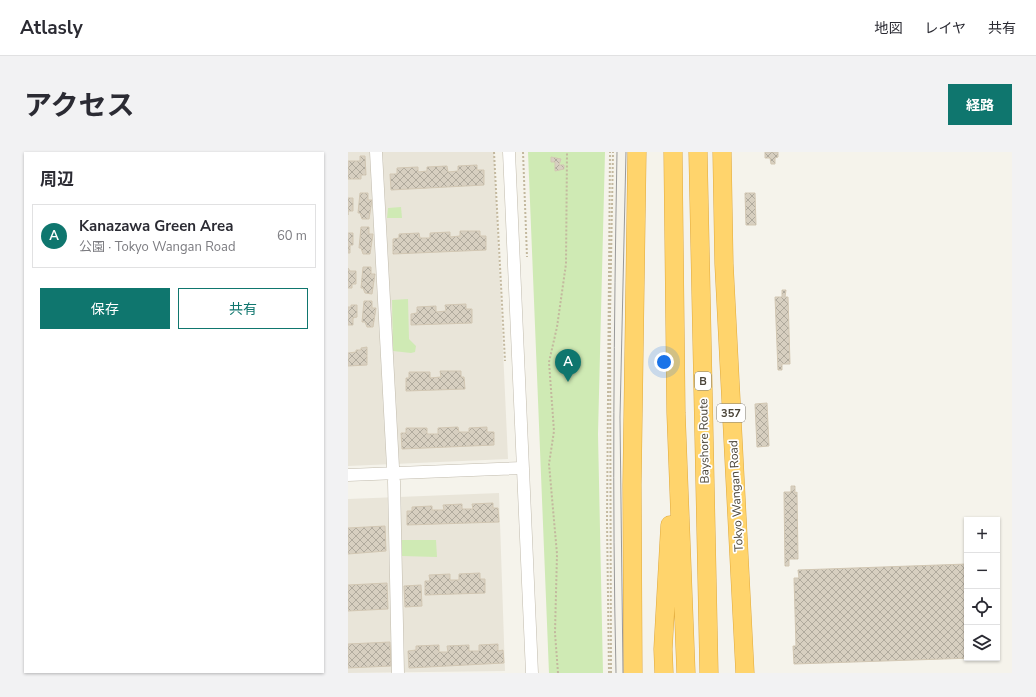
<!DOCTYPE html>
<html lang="ja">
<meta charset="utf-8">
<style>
:root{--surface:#fff;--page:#f2f2f3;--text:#2b2b33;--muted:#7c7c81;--line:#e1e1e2;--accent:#0f766e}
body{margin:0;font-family:"Nunito Sans","Noto Sans JP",sans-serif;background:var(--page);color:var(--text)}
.controls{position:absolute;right:12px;bottom:12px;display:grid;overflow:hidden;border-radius:0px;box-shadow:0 1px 3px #0004}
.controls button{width:36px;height:36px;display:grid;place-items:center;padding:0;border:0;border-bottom:1px solid var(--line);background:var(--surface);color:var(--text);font:20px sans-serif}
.you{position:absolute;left:316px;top:210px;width:14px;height:14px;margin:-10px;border:3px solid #fff;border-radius:50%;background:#1a73e8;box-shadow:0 0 0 6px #1a73e833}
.badge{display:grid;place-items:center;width:26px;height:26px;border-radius:50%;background:var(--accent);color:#fff;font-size:13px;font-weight:700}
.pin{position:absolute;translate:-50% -33px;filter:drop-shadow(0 1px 2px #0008)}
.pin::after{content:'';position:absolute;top:21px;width:14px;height:12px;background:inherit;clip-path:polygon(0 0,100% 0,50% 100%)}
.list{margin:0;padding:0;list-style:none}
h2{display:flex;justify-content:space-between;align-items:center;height:52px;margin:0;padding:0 16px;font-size:17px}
h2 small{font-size:13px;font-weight:400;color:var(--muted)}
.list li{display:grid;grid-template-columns:26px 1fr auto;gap:12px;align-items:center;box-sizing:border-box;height:64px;margin:0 8px 8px;padding:0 8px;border:1px solid var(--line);border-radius:0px}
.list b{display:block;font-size:15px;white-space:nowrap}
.list p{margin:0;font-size:13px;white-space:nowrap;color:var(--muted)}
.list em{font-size:13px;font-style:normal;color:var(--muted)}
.actions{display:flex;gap:8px;padding:12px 16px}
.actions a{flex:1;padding:9px 0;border:1px solid var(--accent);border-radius:0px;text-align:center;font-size:14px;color:var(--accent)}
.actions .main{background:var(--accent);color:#fff}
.icon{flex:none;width:22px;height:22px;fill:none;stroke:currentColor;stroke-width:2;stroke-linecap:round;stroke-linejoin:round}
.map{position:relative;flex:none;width:664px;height:521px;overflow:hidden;border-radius:0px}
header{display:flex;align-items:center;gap:24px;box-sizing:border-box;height:56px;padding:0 20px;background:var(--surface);border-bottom:1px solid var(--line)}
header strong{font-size:19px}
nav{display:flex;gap:22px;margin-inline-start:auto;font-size:14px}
.intro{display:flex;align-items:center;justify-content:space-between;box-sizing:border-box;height:96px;padding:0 24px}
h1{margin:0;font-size:28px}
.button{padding:10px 18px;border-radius:0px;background:var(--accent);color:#fff;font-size:14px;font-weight:700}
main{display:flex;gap:24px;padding:0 24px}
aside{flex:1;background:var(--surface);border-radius:0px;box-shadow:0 1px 3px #0004}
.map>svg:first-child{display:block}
.residential{fill:#e9e5d9}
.park{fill:#cfeab4}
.building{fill:url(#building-cross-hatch);stroke:#d2c7b3}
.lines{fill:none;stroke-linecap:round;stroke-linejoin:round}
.minor-casing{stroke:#c1bbad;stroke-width:13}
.highway-casing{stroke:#e0a93b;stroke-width:19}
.path{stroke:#c3b89e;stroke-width:2;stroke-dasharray:2 2;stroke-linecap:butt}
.minor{stroke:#fff;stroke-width:12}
.highway{stroke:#ffd46c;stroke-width:18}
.tram{stroke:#999;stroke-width:1}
.labels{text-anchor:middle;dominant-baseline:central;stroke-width:3.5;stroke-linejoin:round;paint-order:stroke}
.shield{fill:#fff;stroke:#807c74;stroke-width:1}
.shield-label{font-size:11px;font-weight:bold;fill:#4a4438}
.street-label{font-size:12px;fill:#4a4438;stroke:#fff}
</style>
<header>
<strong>Atlasly</strong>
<nav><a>地図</a><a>レイヤ</a><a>共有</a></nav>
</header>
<div class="intro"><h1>アクセス</h1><a class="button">経路</a></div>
<main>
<aside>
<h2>周辺<small></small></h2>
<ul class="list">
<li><span class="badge">A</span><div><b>Kanazawa Green Area</b><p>公園 · Tokyo Wangan Road</p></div><em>60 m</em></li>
</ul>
<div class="actions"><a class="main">保存</a><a>共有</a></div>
</aside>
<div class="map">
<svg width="664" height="521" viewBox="0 0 664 521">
<defs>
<pattern id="building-cross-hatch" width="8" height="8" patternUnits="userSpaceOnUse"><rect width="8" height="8" fill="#d7cfc0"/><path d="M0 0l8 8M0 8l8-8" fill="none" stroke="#b0aa9d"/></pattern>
</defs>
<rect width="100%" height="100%" fill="#f5f3eb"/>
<!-- residential -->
<path class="residential" d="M0,0H146L160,307L0,314Z
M151,341L157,519L0,521V347Z"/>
<!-- park -->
<path class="park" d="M180,0H257L250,282L255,521H201Z
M53,55L54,66H39L40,56Z
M60,147L61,187L68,194L67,200L63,201L45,199L44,148Z
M53,388H88L89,405L54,404Z"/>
<!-- building -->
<path class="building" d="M417,0H430V5L427,6V12H423L422,6H417Z
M12,4H17L18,23H13V27H0V9H12Z
M203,5L213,7L211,13H216V17L207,19V10H203Z
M129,13V18H136V33L43,38L42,22H49V16L70,15V20L79,19V15L99,14L100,20L110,19V14Z
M12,41H20V48H24L21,67H14L12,61H10Z
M397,41H407L408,73H398Z
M0,46H5V59H0V63Z
M13,75H21V82H25L22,102H15L13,96H11Z
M112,79H132V84H138V98L45,102V87L51,86V82L71,81L72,86H82V81L102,80V85L112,84Z
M0,81H5V93H2V101H0Z
M15,115H23V122H27L24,142L17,141L15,136H13Z
M0,116L2,119H8V132H4V136H0Z
M434,138H438L437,145H440L442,212H434V218H430L427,145H434Z
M16,149H24V156H28L25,175H19L17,170H14Z
M118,152V157H124V171L63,173V162L69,161V155L88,154V160L98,159L97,153Z
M3,153H9V165L5,166V173H0V155H3Z
M19,195V213L0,214V201L8,200V198H13V196Z
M92,219H113V225H116L117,237L58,239V226H61V220H82V226L93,225Z
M419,251L421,294L409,295L407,252Z
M110,275L111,280H121V276L139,275V280H146V293L54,297L53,281H58V276H79V282H90V276Z
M443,334H447V341L449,340L450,407H441V414H437L436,340H443Z
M145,351V356H150L151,370L59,373V359H64V355L84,354V358H96L95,353L114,352V357H125L124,352Z
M37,374L38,399L0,402V376Z
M619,412V506H625L446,512L445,494H448L446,426H451L450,418Z
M132,421V427H137V441L77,443V429H82L81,423L102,422V428H111V422Z
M39,431L40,457L0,459V433Z
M73,433L74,454L57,455L56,434Z
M42,490L43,514L0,516V492Z
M150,492V499L155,498L156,511L61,516L60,499L68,498V494L91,493V500H100L99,494L121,493V499H131V493Z"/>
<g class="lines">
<!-- minor casing -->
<g class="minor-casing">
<path id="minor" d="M28,0L45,315
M161,0L184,521
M0,323L175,316
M46,329L50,521"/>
</g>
<!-- highway casing -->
<g class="highway-casing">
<path id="highway" d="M325,0L328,261L338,521
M350,0L361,521
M374,0L376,112L397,521
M285,521L284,333L289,0
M316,521L315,497L322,373"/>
</g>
<!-- path -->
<path class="path" d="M146,0L157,209
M175,0L179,105
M210,521L207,481L209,402L201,312L206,279L201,210L209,175L218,112L219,0
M261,521L259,368L262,0
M263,521L262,164L265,0"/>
<!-- minor -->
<use href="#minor" class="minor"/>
<!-- highway -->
<use href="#highway" class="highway"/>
<!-- tram -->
<path class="tram" d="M268,521C264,347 266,174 269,0
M275,521L272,265L278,0"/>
</g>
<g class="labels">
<!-- shield labels -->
<g class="shield">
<rect x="347" y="220" width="16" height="18" rx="3"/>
<rect x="369" y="252" width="28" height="18" rx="3"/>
</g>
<g class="shield-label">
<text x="355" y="229">B</text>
<text x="383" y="261">357</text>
</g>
<!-- street labels -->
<g class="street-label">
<text transform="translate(356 289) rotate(-91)">Bayshore Route</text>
<text transform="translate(388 344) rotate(-93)">Tokyo Wangan Road</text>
</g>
</g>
</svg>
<div class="controls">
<button>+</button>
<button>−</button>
<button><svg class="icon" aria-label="locate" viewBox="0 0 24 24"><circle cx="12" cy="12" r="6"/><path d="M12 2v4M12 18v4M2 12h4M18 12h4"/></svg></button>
<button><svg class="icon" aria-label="layers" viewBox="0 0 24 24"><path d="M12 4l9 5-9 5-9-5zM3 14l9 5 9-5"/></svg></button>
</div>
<div class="you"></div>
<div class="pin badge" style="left:220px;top:230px">A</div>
</div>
</main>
